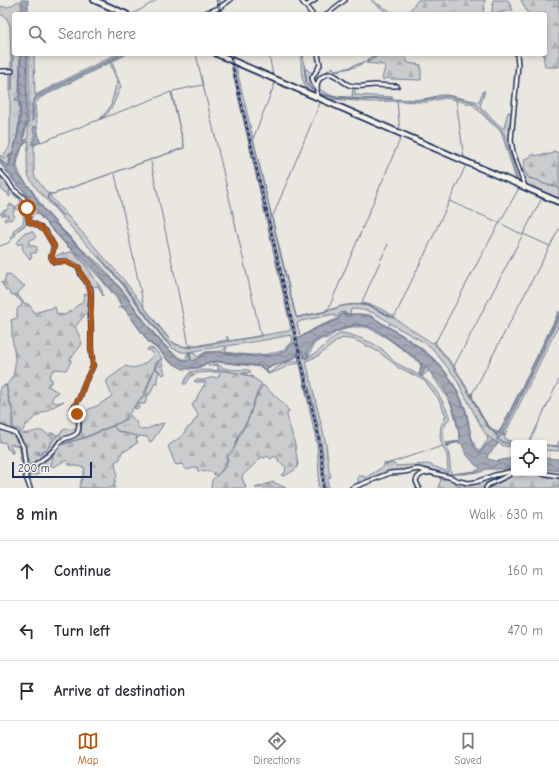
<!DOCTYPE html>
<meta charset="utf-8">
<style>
:root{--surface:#fff;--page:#f7f7f7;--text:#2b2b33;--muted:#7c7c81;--line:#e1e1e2;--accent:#b45309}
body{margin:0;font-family:"Comic Neue",sans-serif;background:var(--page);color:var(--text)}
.controls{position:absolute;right:12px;bottom:12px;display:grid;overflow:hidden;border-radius:4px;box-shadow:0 2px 6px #0003}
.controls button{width:36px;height:36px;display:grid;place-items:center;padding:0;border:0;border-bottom:1px solid var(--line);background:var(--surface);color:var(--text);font:20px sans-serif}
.scale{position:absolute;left:12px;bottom:10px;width:80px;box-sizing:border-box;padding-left:4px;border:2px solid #1b2f5e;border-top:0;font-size:11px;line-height:14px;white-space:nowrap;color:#1b2f5e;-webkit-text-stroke:3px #f7f3e8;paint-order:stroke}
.stop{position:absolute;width:12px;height:12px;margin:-9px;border:3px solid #b45309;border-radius:50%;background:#fff}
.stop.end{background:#b45309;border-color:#fff;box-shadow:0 1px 4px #0008}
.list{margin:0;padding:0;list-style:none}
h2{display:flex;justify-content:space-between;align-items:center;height:52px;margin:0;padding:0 16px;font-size:17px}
h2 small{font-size:13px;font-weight:400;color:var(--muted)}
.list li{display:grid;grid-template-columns:26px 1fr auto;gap:12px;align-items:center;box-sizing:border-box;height:60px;padding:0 16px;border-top:1px solid var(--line)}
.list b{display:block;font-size:15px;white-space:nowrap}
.list em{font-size:13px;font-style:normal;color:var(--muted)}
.icon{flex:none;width:22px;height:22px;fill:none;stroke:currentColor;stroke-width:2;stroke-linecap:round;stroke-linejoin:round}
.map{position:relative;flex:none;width:559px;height:488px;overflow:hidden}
.search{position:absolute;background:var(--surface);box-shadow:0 2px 6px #0003;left:12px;right:12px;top:12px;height:44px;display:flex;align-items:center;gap:10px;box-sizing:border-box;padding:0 14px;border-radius:4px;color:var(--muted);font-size:15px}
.sheet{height:232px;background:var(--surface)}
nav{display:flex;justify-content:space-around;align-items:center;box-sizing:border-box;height:56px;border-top:1px solid var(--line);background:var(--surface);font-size:11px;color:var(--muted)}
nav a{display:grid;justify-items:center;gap:2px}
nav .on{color:var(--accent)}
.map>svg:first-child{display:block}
.grass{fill:url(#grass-tufts);stroke:#737e96;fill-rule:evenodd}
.forest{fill:url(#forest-firs);stroke:#737e96}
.wetland{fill:url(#wetland-marsh);stroke:#737e96}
.cemetery{fill:url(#cemetery-stones);stroke:#737e96}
.water{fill:url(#water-waves);stroke:#6d7892}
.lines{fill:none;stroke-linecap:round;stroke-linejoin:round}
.stream{stroke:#6d7892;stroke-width:1}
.minor-casing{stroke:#1b2f5e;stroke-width:6}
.secondary-casing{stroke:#1b2f5e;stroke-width:8}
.minor{stroke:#f7f3e8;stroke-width:3}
.secondary{stroke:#f7f3e8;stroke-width:4.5}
.rail-casing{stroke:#1b2f5e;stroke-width:2.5}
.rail{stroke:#f7f3e8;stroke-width:1;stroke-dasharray:3;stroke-linecap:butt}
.route{stroke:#b45309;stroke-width:5}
</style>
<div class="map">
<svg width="559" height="488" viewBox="0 0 559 488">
<defs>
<pattern id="grass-tufts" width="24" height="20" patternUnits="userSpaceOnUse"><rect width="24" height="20" fill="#cbcccd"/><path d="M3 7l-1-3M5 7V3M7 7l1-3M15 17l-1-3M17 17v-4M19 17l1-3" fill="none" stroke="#aeb0b2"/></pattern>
<pattern id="forest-firs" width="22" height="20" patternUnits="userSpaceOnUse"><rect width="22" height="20" fill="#cbcccd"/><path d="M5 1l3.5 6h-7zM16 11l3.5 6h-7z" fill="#aeb0b2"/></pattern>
<pattern id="wetland-marsh" width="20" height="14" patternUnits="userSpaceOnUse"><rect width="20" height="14" fill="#cbcccd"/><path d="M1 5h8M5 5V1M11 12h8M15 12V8" fill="none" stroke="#aeb0b2"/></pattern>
<pattern id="cemetery-stones" width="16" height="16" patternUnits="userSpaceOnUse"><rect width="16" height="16" fill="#cbcccd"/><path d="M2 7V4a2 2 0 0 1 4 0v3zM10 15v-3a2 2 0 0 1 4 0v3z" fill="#aeb0b2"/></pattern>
<pattern id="water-waves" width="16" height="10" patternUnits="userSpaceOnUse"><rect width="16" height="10" fill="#a3a8b4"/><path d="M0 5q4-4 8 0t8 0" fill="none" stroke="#848996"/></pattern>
</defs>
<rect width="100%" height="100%" fill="#eae7e0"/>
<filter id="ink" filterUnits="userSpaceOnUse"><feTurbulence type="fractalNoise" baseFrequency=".025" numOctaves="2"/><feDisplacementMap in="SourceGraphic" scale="8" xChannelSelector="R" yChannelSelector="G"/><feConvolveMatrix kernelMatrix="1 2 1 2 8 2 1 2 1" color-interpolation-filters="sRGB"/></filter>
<g filter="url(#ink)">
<!-- grass -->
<path class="grass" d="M371,0C373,1 375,3 377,4C383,7 388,8 392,14H388Z
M18,1L21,3V14H14V54H20L19,97L15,99V100L19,102C20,120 18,138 12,154L8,156L10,160L8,167C3,163 0,160 0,155L3,157L4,158V153C8,151 9,148 10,144V73L8,72H12V90L13,54L12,70H7L11,68L10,26L6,17L0,14V6C8,9 12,5 18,1Z
M29,54H34L35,95L116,54H121L36,96L32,104V121L31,122L34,119C34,112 32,104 37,98L125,54H127L40,98L35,104L37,125V128L35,126L34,127L35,136L32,144L34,146V173L35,177L47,193L54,194L183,148L184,145L171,93L172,92L181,134L184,145V148L53,194H48L47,198L63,216L48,198V195L51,196V197L124,280L158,326L171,341L177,345L189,348L193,347H189V345H200L227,340V336L229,341L288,331L291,329L231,65L228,62L210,54H213L231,62L269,225L293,333L296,339L293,340L291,335L259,341L187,352H182L172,348L165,341L149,321L122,284L36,188C34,185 31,181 29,177C26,169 27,149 29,141L27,139H28V123L29,121L27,119H29ZM98,255L122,282L164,338L172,346L164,339L121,282Z
M231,54H233L234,59L309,91V90C298,79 303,68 300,54H303L306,82L307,85L316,93L315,94L233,60Z
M377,54H378L374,58L355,67L332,72L322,76L316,85L313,81L314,77L317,73L319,76L333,67L334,70L347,68L353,66L354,65H355L367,61L370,57L374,56Z
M233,63L362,119L361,120L236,66L280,253L296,317L297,318L326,312L327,310C331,311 335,309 339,307C351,304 364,304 375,308L372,306L361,304L362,303L375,306L394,316L393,318L375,309L394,318L432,343L436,341L435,344L453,367L466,388L487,426L497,436L498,438V439L502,434L504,436L507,441L527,443H514V444L507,443L496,439L501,442L514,445V447L504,446L494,441L487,436L483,430L455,377L432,348L425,343L391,324L389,322C373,312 370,310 351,309L350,314L342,313L339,317L334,316L335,314L301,321L297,323L300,335L298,336V338L297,339Z
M305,68L313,74L312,79L316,88L317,92L307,84Z
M353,87L355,88V95L393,97V98L364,99L335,97L319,93L318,90H321L332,96L352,97Z
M483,91H485L480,106L495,122L503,128H504L508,112L512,113L510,144L512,155L521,180L517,182L322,99L319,96V94L335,98L364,100L381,99L425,100L435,98L424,99L441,95H447L479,102ZM445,98L456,100L473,105L490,122L501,131L516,180L486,168L330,101L331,99L369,102L397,101L421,102H428Z
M364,120L559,204V206C545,200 532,195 519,188L363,121Z
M523,170L529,178L537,180L544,184L554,186L559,189V200L526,185L519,171Z
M0,173L22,197L25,203L28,222L17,231L14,237L10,241L14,230L23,223C25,217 23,212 18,209H15V207L17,206H18L19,205V204L21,202L18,197L17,198L14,195L11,190L9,191L11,195L9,197L7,192L3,191L0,186Z
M32,231L36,237L35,238L30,240L29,243L30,245L37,247V250L36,253H30L32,257L30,259L23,250L22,243L18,245L17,243L25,232L27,233Z
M71,252L74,253L77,256V257L83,262L94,277L102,290L103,296L98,286L94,287L91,285L93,301L91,316V290L79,268L68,262H55L54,259L57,255Z
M559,311V313L556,321L506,421L499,433H496C484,424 477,409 471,395L473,393L472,396C477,407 486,428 498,432L501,429Z
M559,317V325L547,348L506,432L505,436L502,433Z
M342,333C352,334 378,344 384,351C388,355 391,359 396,363C405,368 415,372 423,378C437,387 443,403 450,417C449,420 446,422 445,426C442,431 443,437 445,443L459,441L445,445L446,446L450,445L447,448L449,455L451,474L449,476L417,468L407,471H394L387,473L358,484V476H364L365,478L383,467L384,465V463H385L386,465L392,463L397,466L428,464L448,472L447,455L441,442L440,436L441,426L446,416L438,398L425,381L400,368H398L397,366L379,352L355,340L343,338L337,341L318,356L306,361L326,444L329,471L331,476V477L328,478V488H325C325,441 311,396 300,351H302L305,358C320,355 328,338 342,333Z
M298,351L319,442L322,469L323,488H318V486L319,473L317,445L300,364C291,362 285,368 277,371C274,372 271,373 268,374L267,372L269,373C277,367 289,359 299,361L297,353Z
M217,364C219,365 220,366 222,367C231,371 241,369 249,370L251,372L243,373L253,377L225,370H218V366L216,365L208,366Z
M130,415L137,423V426L142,430C150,429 156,424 164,423L161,428L152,441L150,442L147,437L140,436L136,440L122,432L117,431L113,426L127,419Z
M544,445L559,447V451L544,450Z
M424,473C431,473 449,477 454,480C457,483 457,485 462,486L460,488H439L438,487L441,480L439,478L443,480H444V479L436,475L433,476L430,474H422Z"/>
<!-- forest -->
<path class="forest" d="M418,0H485L483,14H407Z
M493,0H508L513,10L496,13L492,12Z
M521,0H559V2L558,3L559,9V67H545L543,54H545V14H528Z
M379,54H405L408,63L421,65V80L391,79L386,78L383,80L382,79L385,67L383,65L366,63L376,57Z
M553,151L559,153V189L554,186L544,184L537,180L529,178L523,170L525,159L530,157L534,153L535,156L538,155L552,154Z
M6,274H9L19,283L25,286L17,294L24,303L28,304L31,307L34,313L55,307L57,314L65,315L82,302L85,294L91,293V307L75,327L80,337L82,344L72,357L70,358L71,362L66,370L55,369L52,371L49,378L52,379L51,383L49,384L48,386L58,392L57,394L54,395L51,401L58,403L64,401C49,410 30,416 21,433L15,429L14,430L13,428V409L10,402L6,385C10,381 13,377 14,372C17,362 13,346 12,336C12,331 12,326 11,320L17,318V310L19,307H21L22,303L20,300L14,295L11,294L8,290H6L1,282L4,283Z
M148,348C155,348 158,353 162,358L156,363L144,394L136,404L126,418L119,423L85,437L58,445C60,440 65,439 70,436L59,441L57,446L52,449L50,453L45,452L40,455L38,454V452L47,449C50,444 60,430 66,429C71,428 74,430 79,428L78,417L89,409L97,406L112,396L107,384V380L126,366C136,371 147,363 153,355C152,352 150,351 147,350Z
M161,359L165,374L163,375L155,367L157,363Z
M155,368L159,372L157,378V385L156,383L154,384L151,393L147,397L145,404H139V408L135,409L134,408L145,395Z
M199,370C220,371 246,370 262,384C255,394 253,406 249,417C246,424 241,430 238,437C236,444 233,451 227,455C227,466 223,469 216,476L212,472L198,471L197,467L187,470L181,464L177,465L175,464L168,446L182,436L187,428L191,426L194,421L197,418L198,415L192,405L196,400L198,395L206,382H195L194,381L196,380H204L213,377L217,378L220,375L218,372L198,373L191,376L186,384H183L190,372Z
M6,385L9,402L12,410V428L13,431L0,426V387Z
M263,385L283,403L289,411L287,413V416L295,445L298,465C296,471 289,473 284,476L281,475L285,472L286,467L281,463L278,462L279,459L274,456L271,459L267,456L264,458L262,457L242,476V478L246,488H211L212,480C220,472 228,469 228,456C234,453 236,444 239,437C242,431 246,424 249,417C253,406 256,395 263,385Z
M113,426L117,431L137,436L136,440L138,442L127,450L122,451L120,459L116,461C114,466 117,469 117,474C116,480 114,481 115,488H79L85,468L73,465H69L66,460L53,467L51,465L53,456L51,453L58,446L68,443L73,441L85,438Z
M0,427L12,432L22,444L25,464L22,463L21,462V460L20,457L21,455L19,446L14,445L12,444L10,445L13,451V453H11L10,449H7L6,444L4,442L0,443Z
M514,471V473H538L559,476V488H486Z
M512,472L485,488H464L458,486L453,482V480L468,484Z
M273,482L286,488H255Z"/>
<!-- wetland -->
<path class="wetland" d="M20,54L21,57L20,98V100L18,99C24,110 17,137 14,149C13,152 12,155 11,157C10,160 10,164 9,167H8L10,160L8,156L12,154C18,138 20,120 19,102L15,99L19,97Z
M27,54V118L29,121L27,124L24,138L25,141L24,142C21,133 28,126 26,118Z
M112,62L121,87C116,97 111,115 100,119L108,110L111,105L116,85L118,83L110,63Z
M28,141L22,147L18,159L17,166L20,175L31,189L44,209L61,228L84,251L101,265L124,292L149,327L159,339L172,352L183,359H186L187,354L189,352L190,361C170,365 134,305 122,291C96,260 65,237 40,205C36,200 34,194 31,189C26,182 19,178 16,170C14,164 19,149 23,144C24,144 28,141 28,141Z
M0,163L10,174L16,183L25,191L34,208L36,209L42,218L66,244L85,260L99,275L118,298L121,303V306H122L124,308L149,342L160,350L165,357L172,363L167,360L160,351L149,343L125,309L122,307L118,308L121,305L114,295L98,276L66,245L36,212L32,208L22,189L16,184Z
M343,312L348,314H361L370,315L388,327C382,323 374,317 367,316C359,314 351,316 344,313L341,315L338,320L317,328L299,338L297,340V339L317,327L337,319L340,313Z
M354,325L367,326L371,327L378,331L409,353L421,364V369L419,375L421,366L419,362L387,338L369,328L366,327H351L335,333L328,338L321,339L314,344L308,358L305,359L307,358L308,350L314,342L322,338L325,337L332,333L347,327Z
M389,327C404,336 419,345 432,357C447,370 459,391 466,410C470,423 469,440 479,451L481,450L486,442L488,441L487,436L493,440L485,446L480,453C470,448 468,422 465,411C463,404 459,396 455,389C443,365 428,354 407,339C401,335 395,331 389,328Z
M296,339V341L288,347L287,350L277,355L253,356L216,352H209L197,359L193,361L191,360L190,352H193L198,357L205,352L222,351L226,347L227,348L225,352C246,355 261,357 282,351L284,350L287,346L292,342L293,340Z
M297,355L298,356C288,363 278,364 267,368L268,374L261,367L217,362L206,364L198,368L189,369L193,367L196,368L208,362L218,361L261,366L265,371L266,367L287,361Z
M424,367C446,379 456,414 460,438C457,428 456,417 452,407C447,396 437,383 430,372L428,371L422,377L421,376L424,372Z"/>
<!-- cemetery -->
<path class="cemetery" d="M10,204L15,207L13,214L15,216L12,218L11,220H10L9,219L5,221L4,219L8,217V215H1L0,213L3,212V211L7,210Z
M15,429H19L21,433C35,435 37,425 50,436V433H52L57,435L55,438L51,442L47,449L38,452V454L40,455L45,452L50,453L26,472L24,446L15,433L14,430Z
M51,453L53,456L51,465C48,468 39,473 37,475H32L30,476L29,481L28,483L27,473Z"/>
<!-- water -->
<path class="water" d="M21,0H28V14H22L23,6Z
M21,54H27L26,118L27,120L23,135L24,142L27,139L29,141C27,142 24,143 22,146C19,151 15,163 16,169C18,177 25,182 30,188C34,193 35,199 39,204C47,214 56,224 65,234C82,252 100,265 116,284C129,299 170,365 189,361V352L190,353L191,359L193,361C198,359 200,357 204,354C211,350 221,352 227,354L257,357L278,355L287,350L288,347L293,344L299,338L317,328L338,320L342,314L348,315L358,314L369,316L401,335L431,357L445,372L455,388L465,410L472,441L476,450L479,453H480L485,446L493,440L498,443V444L487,456L488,459L496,461L514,458V467L507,469H486L481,472L469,473L466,474H451L475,471L479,470L480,468L474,464V463L466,454L462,444L460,443H455L446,446L445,445L457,442L460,440V438C455,408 448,388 426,368L424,367C424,372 424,373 421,376L419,375L421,369L422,365C414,355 402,348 391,340C384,335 378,330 370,327C355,321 340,329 327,336C322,339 317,338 313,342C311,345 311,348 308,350V355L307,358H304L302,351H298L297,353V355L287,361L266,367V372L261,366L216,361L208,362L196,368L193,367L189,369H183L172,363L165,357L160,350L149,342L124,308L122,306H120L121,303L118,298L99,275L85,260L66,244L42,218L36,209L34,208L25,191L16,183L10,174L0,163V159L4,164L8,167L9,166L11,159L9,156L12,155L13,153C18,136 22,119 20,102L18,100H20V98Z
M34,126L37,128L40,141H41L34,146L32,144L35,136L33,130Z
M559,313V317L503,433L505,436L502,435L498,439C496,432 488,428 484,421C488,426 492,432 498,434L500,432L528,377Z
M544,458L559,459V471L544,469Z"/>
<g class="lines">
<!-- stream -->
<path class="stream" d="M102,0L133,14
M220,0L222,5
M133,14L157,0
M197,14L213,7
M269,54L273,76
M303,54L306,82L307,85L316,92
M275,83L253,139L296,316L297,317L326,311V309L328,310
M173,91L203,85
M319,94L336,98L364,99H381L425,100L441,97L448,96L472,102L475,103L490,120L501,129L504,134L518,182
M456,100L464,159H465
M397,101L400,131
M33,120L32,105L36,97L122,54
M41,142L171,92
M151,162L186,330L189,347
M115,174L144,307L171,341L174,343L181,346L195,347L261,336L196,54
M449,201L500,223L521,234
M272,218L320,103
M30,219L34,214L38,212
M362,229L401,137
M361,232L328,310C334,309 340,306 346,305C368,302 376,309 394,318L423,257
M523,234L550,246
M0,246L3,245L8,243L14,237L17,231L28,223
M424,256L466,165
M361,304L388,244
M388,328L390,323
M454,366L542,198
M471,394L475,389L559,229
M485,423L471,395L454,366L435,343L480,258L519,188
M504,436L506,439L509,441L531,443
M529,443L559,380
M544,445L559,446
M557,446L559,441
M386,464L443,446"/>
<!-- minor casing -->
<g class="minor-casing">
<path id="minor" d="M301,0L312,14
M306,6L315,0
M203,14L219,8L230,0
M327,14L345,0
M517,54L518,65L511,140L513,152L525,187
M0,71H12
M317,88L314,84L312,78L320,65L318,54
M316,97C319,90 314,83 322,77C333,68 339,81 349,85C358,88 366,85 375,85C382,85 389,86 397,86
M0,172L8,181L13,189L24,198L27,208L29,222L37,225L46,232L54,246L51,257L54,262L65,261L76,266L79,268L81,275L87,283L91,290V298L90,314L91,323V348L93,366L85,382L80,397L72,410L77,411C78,417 81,428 77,433C73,438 64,437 60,442C57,444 59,444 56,447C54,450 50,453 47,456C39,462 33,465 25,474
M0,427L15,433L23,446L25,462L26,477L30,488
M540,473L559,476
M352,488L390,473L404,472L418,469L449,477L459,481L468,483L476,482L495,475L514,471
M419,488L416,481C418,475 422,473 428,473
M486,488L488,485L509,475L512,472"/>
</g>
<!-- secondary casing -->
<g class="secondary-casing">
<path id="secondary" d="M94,0L126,14
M217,54L559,202"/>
</g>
<!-- minor -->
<use href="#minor" class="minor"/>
<!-- secondary -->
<use href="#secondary" class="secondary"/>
<!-- rail casing -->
<g class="rail-casing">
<path id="rail" d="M217,0L221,14
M230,54L318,434L323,470V488"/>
</g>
<!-- rail -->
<use href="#rail" class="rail"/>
</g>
</g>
<g class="lines" filter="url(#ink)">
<!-- route -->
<path class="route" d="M27,208L29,222C40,226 42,227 49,238C50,240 53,243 54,246C55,253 48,254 54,262H65L76,266L79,268L83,277L87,282L91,294V348L93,366L85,382L80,397L72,410L77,411V414"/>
</g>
</svg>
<div class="controls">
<button><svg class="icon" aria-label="locate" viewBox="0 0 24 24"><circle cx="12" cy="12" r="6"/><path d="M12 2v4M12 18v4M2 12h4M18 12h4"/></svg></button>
</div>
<div class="scale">200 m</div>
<div class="stop" style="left:27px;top:208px"></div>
<div class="stop end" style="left:77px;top:414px"></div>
<div class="search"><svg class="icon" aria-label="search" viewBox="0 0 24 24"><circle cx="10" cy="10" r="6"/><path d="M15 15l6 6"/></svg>Search here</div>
</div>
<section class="sheet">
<h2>8 min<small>Walk · 630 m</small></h2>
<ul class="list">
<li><svg class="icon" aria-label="ahead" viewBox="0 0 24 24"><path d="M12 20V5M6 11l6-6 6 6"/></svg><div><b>Continue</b></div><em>160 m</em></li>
<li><svg class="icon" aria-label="left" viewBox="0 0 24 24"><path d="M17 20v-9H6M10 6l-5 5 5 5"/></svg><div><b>Turn left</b></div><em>470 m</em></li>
<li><svg class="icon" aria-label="arrive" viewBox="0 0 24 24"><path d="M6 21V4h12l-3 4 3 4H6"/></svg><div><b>Arrive at destination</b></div></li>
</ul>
</section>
<nav>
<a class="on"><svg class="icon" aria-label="map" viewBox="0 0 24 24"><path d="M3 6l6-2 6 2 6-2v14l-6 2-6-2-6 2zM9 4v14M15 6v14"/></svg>Map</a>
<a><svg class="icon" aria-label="directions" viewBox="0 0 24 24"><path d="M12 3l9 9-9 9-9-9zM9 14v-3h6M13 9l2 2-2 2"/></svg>Directions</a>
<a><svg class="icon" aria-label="saved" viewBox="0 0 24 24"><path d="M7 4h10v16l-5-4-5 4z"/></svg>Saved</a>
</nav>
